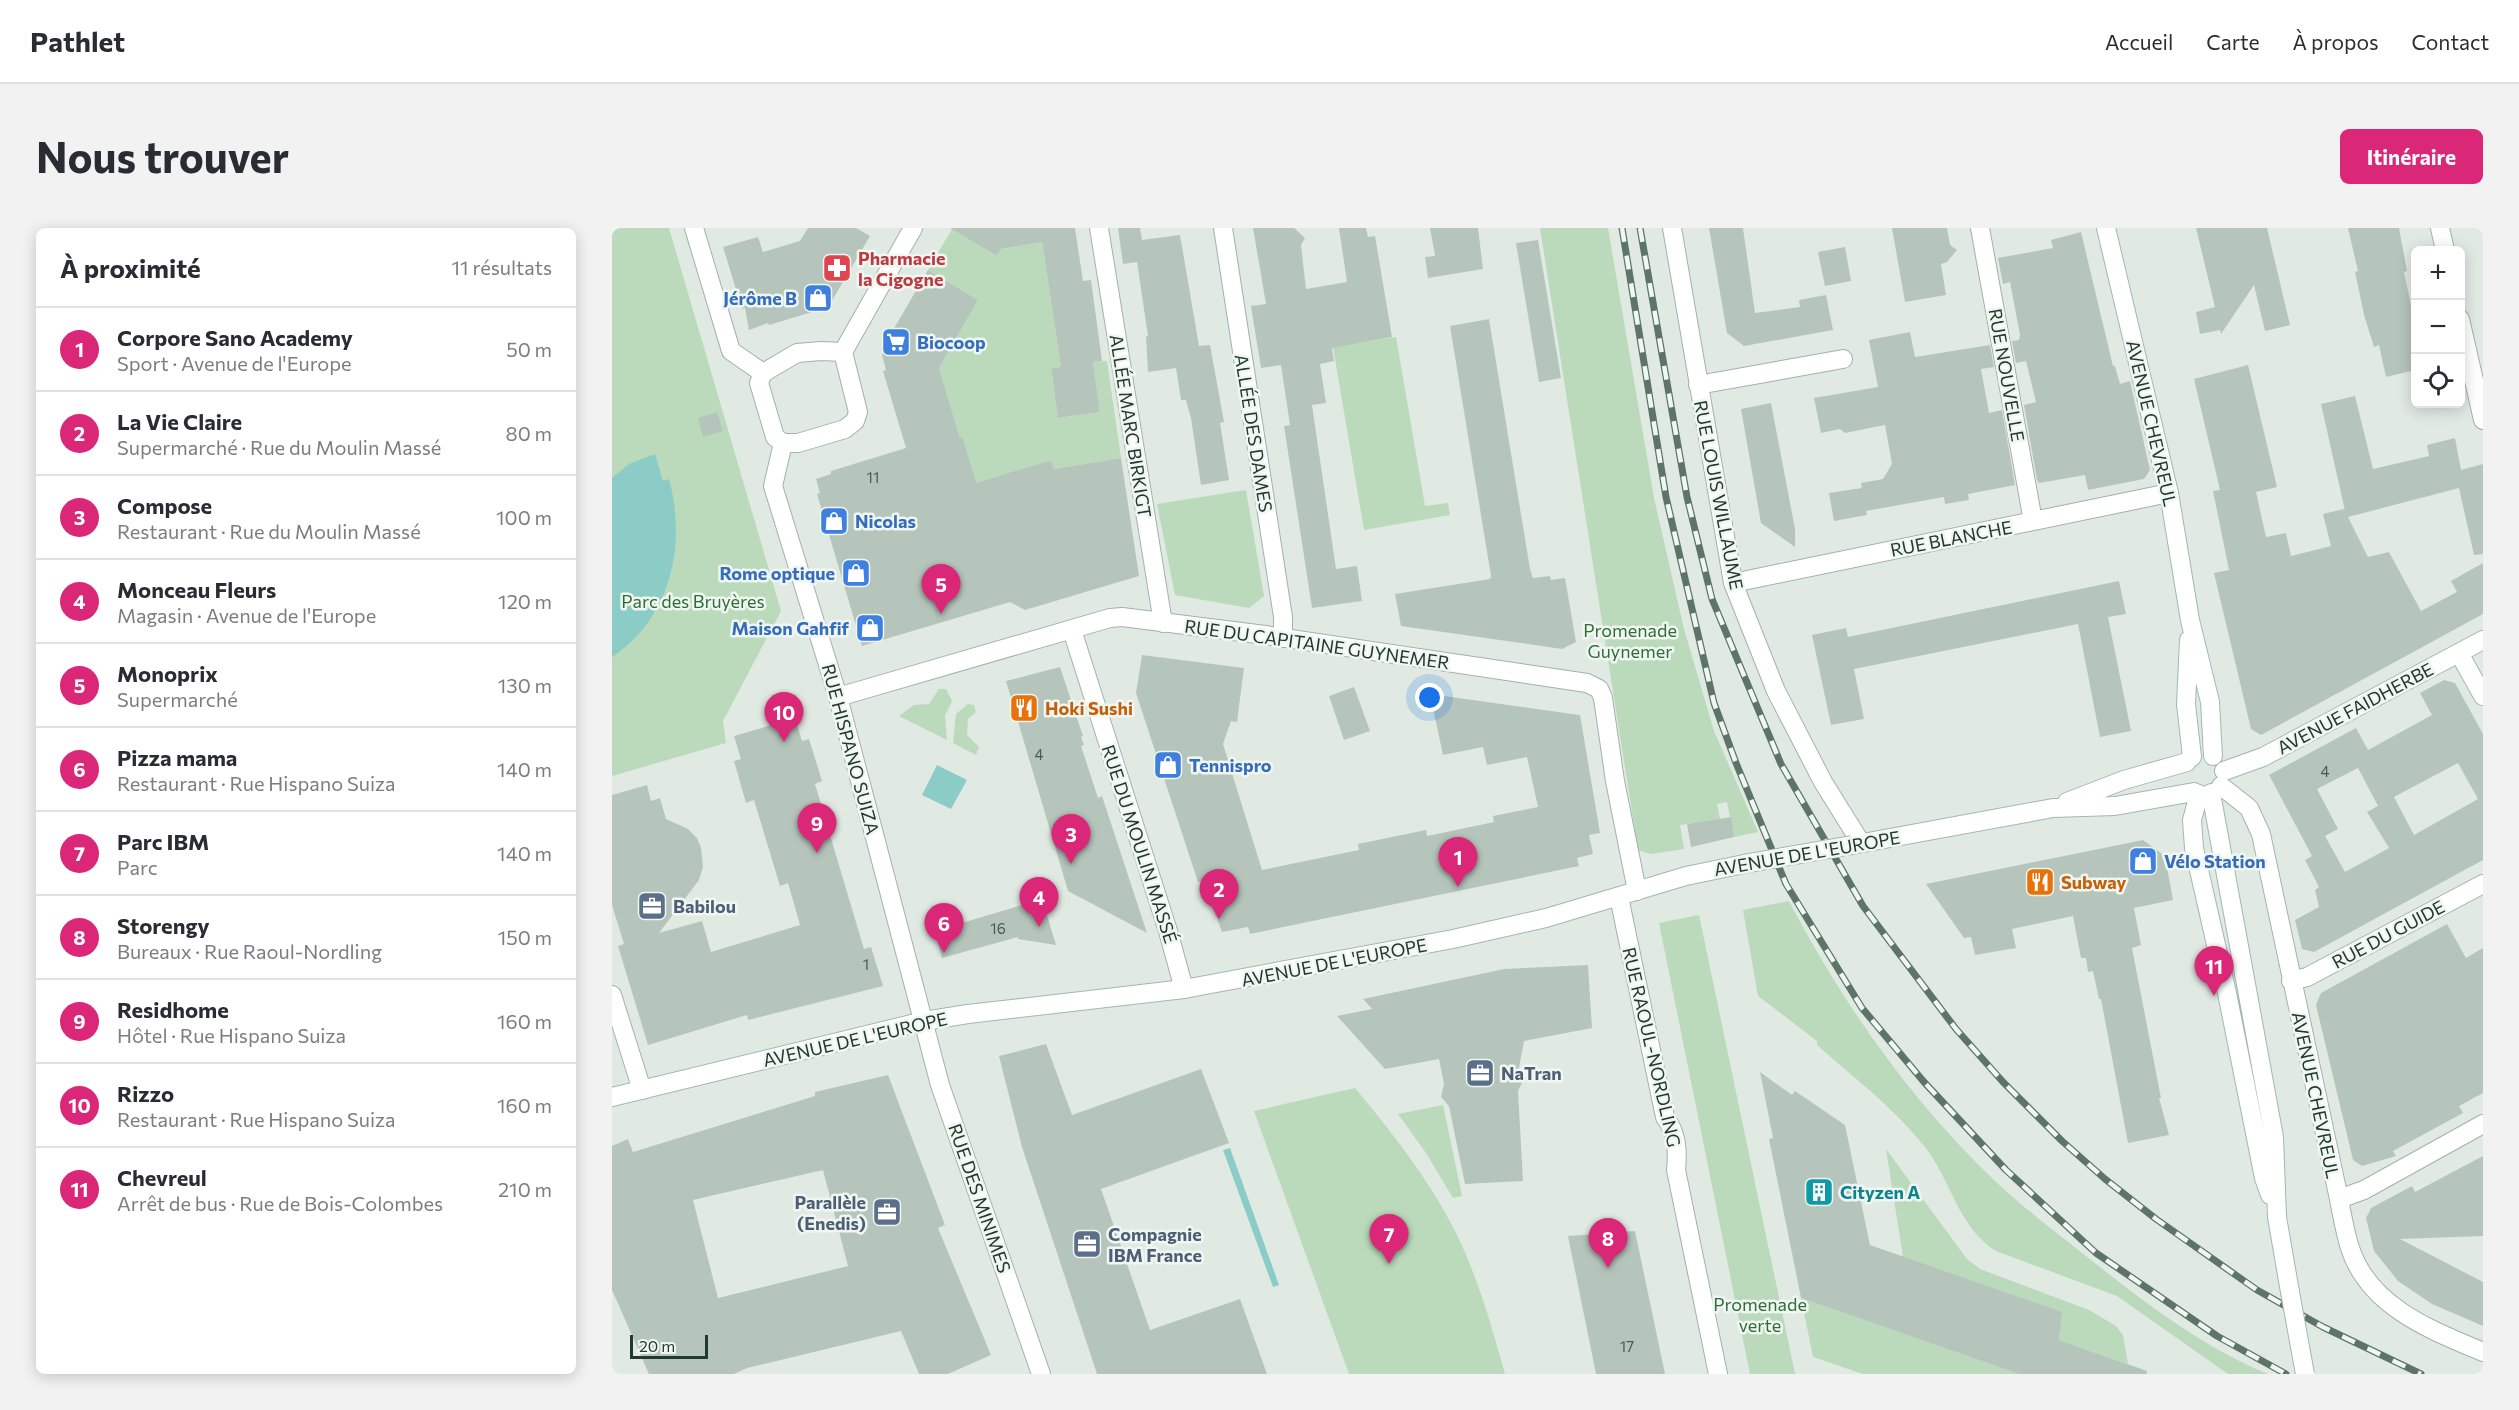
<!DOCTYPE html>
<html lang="fr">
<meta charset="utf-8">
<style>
:root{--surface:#fff;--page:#f2f2f3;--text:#2b2b33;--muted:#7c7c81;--line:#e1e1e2;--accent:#db2777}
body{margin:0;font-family:Commissioner,sans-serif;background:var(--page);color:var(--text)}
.controls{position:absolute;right:18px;top:18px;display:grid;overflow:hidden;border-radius:9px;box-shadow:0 3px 15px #0003}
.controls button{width:54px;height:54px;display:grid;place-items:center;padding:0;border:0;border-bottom:2px solid var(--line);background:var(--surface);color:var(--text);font:30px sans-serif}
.scale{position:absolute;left:18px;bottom:15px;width:78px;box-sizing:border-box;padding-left:6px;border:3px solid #22392d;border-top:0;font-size:16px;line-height:21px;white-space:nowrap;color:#22392d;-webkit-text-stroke:4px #f0f7f2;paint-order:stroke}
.you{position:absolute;left:818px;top:470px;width:21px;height:21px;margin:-15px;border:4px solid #fff;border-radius:50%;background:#1a73e8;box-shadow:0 0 0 9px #1a73e833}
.badge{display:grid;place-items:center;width:39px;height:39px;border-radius:50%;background:var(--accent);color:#fff;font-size:20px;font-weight:700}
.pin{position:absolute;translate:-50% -50px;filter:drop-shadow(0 2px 3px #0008)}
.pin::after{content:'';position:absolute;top:32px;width:21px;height:18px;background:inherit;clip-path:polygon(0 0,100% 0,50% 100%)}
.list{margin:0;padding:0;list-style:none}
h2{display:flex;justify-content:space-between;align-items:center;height:78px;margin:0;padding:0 24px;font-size:26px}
h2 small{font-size:20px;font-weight:400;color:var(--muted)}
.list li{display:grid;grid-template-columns:39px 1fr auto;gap:18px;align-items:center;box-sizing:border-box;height:84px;padding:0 24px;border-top:2px solid var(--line)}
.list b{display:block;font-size:22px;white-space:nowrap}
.list p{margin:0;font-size:20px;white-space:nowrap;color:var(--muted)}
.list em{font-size:20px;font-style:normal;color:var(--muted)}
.icon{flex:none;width:33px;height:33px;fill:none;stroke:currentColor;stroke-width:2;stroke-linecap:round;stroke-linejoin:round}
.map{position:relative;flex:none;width:1871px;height:1146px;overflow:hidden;border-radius:9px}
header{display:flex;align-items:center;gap:36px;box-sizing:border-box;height:84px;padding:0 30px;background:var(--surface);border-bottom:2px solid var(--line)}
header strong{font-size:28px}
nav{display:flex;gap:33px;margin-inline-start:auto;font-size:21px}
.intro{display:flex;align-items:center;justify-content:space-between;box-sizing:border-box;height:144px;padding:0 36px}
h1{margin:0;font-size:42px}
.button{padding:15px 27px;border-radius:9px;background:var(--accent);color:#fff;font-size:21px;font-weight:700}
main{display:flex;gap:36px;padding:0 36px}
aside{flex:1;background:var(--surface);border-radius:9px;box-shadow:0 3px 15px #0003}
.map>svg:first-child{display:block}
.green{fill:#badabb}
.water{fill:#8cccc6}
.building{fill:#b6c5bc;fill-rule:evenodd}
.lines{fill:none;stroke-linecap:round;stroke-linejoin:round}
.pedestrian-casing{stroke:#a3b1a9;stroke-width:20}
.minor-casing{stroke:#a3b1a9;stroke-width:20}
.tertiary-casing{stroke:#a3b1a9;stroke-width:20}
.secondary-casing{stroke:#a2b8ab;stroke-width:20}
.pedestrian{stroke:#fff;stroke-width:18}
.minor{stroke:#fff;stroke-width:18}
.tertiary{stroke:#fff;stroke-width:18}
.secondary{stroke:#fff;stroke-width:18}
.rail-casing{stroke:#5c7568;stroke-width:7}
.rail{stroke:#f0f7f2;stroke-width:4.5;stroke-dasharray:14;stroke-linecap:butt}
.secondary-bridge-casing{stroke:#a2b8ab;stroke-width:20;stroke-linecap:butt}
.secondary-bridge{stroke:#fff;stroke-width:18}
.labels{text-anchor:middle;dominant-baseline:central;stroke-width:5;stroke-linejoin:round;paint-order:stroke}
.number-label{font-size:15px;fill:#475c51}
.health-label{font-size:18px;font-weight:bold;fill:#be3a42;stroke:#f0f7f2;text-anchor:start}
.shop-label{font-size:18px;font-weight:bold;fill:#366cbe;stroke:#f0f7f2;text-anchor:start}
.street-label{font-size:18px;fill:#22392d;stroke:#f0f7f2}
.park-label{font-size:18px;fill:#2f6d38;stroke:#f0f7f2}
.food-label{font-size:18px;font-weight:bold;fill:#c56008;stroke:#f0f7f2;text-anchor:start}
.service-label{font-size:18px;font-weight:bold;fill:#4e5e75;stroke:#f0f7f2;text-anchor:start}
.culture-label{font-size:18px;font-weight:bold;fill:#0d838f;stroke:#f0f7f2;text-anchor:start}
</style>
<header>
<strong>Pathlet</strong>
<nav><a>Accueil</a><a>Carte</a><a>À propos</a><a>Contact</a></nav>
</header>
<div class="intro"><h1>Nous trouver</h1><a class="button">Itinéraire</a></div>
<main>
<aside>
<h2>À proximité<small>11 résultats</small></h2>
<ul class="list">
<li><span class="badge">1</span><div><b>Corpore Sano Academy</b><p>Sport · Avenue de l'Europe</p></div><em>50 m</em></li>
<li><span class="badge">2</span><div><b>La Vie Claire</b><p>Supermarché · Rue du Moulin Massé</p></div><em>80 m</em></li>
<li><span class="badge">3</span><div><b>Compose</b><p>Restaurant · Rue du Moulin Massé</p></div><em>100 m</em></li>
<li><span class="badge">4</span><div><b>Monceau Fleurs</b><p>Magasin · Avenue de l'Europe</p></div><em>120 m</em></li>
<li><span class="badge">5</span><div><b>Monoprix</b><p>Supermarché</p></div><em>130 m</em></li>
<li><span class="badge">6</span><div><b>Pizza mama</b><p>Restaurant · Rue Hispano Suiza</p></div><em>140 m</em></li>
<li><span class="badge">7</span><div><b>Parc IBM</b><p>Parc</p></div><em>140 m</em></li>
<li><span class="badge">8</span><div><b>Storengy</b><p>Bureaux · Rue Raoul-Nordling</p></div><em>150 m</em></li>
<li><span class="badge">9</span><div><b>Residhome</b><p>Hôtel · Rue Hispano Suiza</p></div><em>160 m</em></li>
<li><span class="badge">10</span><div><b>Rizzo</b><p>Restaurant · Rue Hispano Suiza</p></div><em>160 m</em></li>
<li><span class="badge">11</span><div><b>Chevreul</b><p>Arrêt de bus · Rue de Bois-Colombes</p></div><em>210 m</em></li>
</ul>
</aside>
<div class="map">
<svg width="1871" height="1146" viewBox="0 0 1871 1146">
<rect width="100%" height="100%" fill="#e0eae3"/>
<!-- green -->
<path class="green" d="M0,0H57L169,383L111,493L114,515L0,548Z
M928,0H996L1042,270L1072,401L1102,503L1146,604L1122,609L1115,574L1105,576L1108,591L1068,597L1072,621L1039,626L1026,622Z
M340,1L385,28L389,21L430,14L449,139L439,140L446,190L488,184L481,134L495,133L509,230L442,241L439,232L348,260L360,242L351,210H348L327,140L366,72L316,42Z
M784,109L813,278L836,275L838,287L752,302L721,119Z
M634,262L652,368L637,380L563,367L545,276Z
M327,461H334L340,473L333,488L335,512L287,488L302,477L317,476Z
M356,476L362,477L364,484L356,491L355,507L367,519L364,527L341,515L344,486Z
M1177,673C1231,776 1299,873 1383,953C1416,984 1453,1011 1488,1039C1538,1079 1597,1122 1656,1146H1616L1505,1068L1384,1023C1346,1000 1339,951 1312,918C1282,880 1241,849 1205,817V813L1146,768L1131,682Z
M1087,687L1183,1146H1138L1047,695Z
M743,860C779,903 815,949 841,999C865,1046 879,1096 893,1146H737L642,883Z
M831,877L850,968L841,970L814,925L786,886Z
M1274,921L1355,1031L1368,1041L1477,1082L1504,1098L1511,1107L1516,1136L1447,1112L1449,1084L1291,1029Z
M1189,1070L1407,1146H1251L1201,1129Z"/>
<!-- water -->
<path class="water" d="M43,226L51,253L57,251C75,316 59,390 0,429V250L17,236Z
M325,537L355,552L339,581L310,567Z
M618,920L667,1057L661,1059L611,922Z"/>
<!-- building -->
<path class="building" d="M196,0H244L258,8L218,76L200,81V84L157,97L156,95L137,102L133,80L130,81L111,19L146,9L151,24L188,13Z
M338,0H463L471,53L479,52L490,133L481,134L488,184L446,190L439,140L449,139L430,14L389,21L385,28Z
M506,0H528L530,12L568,7L587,118L598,117L612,194L608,195L617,252L589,257L579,190L574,172H569L564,140L536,144L534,108H536L525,34L511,36Z
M641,0H682L693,10L689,17L694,61L735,54L727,0H754L756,9L763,8L780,109L720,120L722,133L708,136L714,175L700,177L724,341L745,338L750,373L700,380L672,198L678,197L669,137L649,140L639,78L654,76Z
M818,0H866L871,41L816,50L813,29L823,28Z
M1097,0H1131L1143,85L1188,79L1187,72L1214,67L1221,102L1132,118L1115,105Z
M1280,0H1335L1338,17L1345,22L1335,34L1329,36L1334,67L1293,74Z
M1584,0H1655L1678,97L1653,103L1642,57L1609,106L1608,102L1588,106L1584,84L1603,79Z
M1736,0H1787L1795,43L1792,44L1803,97V142L1774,149L1767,117L1762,119L1752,87L1743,44L1746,43Z
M1469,4L1501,138H1503L1508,156L1518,153L1538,242L1532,251L1476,262L1473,247L1427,255L1425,252L1412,177L1424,174L1414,133L1404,135L1400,113L1407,112L1408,107L1398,54L1391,56L1386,30L1441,20L1439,12Z
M926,12L949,150L927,154L904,15Z
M1233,19L1239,53L1213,58L1206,24Z
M316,42L366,72L327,140L348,210H351L364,255L439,232L442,241L509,230L527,348L413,382L398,374L250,418L205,266L208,265L204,251L219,246V243L294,220L271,143L274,142L270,127L275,117L273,116Z
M877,91L918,341L921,350L938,348L939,352L953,350L964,414L950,421L789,398L783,366L878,351L879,348L838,98Z
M1298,104L1303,129L1378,117L1382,139L1369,141L1377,185L1390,182L1403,257L1356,266L1357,272L1333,276L1332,269L1254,283L1255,287L1222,293L1217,265L1250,260L1249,255L1271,251L1280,236L1273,197L1233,205L1228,201L1209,205L1202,170L1266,159L1257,112Z
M1636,137L1665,259L1644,264L1654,309L1674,305L1679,328L1719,318L1711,286L1732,281L1733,283L1709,176L1743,168L1761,241L1817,228L1815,217L1843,210L1849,242L1871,236V326L1862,327L1847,260L1736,289L1756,329L1777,324L1809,383L1845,364L1839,353L1871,335V386L1649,507L1639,501L1602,345L1617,342L1601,263L1608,262L1582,151Z
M1159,175L1183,301V319L1149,295L1129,181Z
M105,184L111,203L91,209L86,190Z
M1507,353L1514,386L1496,389L1519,503L1488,509L1466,396L1242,441L1252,491L1219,497L1200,407L1234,400L1236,409Z
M530,427L632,440L625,494L619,493L611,516L650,642L747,622L746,616L814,602L815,608L882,594L881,588L926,579L915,529L875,537L871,519L831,527L818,466L968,487L988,605L977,607L981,626L965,630L967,638L638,706L636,699L610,704L591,653L586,654L524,465Z
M448,439L471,508L469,509L472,517L469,518L486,570L490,568L535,705L456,663L394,453Z
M1832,452L1843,455L1871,506V632L1702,724L1690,721L1683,692L1707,679L1703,662L1707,659L1693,632L1700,628L1657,547L1744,500L1756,522L1820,487L1808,465ZM1846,535L1866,571L1802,607L1782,569ZM1746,540L1766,578L1755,584L1777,620L1733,644L1713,608L1726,601L1705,561Z
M742,459L758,503L732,512L717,468Z
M183,490L190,513L197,511L210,553L203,556L232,654L252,721L259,719L271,758L136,792L135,787L36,817L6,718L12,716L0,677V567L35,557L39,573L48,570L54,591L76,601L85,610L89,620L91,639L87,652L47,705L90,693L99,724L188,697L176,655L168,658L142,572L134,575L122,533L129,531L122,508Z
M1119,589L1122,609L1079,619L1075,596Z
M1531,612L1553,628L1561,672L1522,680L1529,717L1520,720L1549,870H1547L1557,907L1516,915L1489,771H1487L1481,743L1476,744L1474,730H1469L1461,688L1400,701L1404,720L1363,727L1359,709L1352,710L1314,656Z
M430,671L444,717L406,711V709L330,730L323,703Z
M1835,696L1854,730L1871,720V865L1847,878L1851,885L1781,923L1784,928L1750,938L1741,932L1704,777L1709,765Z
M976,737L980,800L912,813L906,845L911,853L906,863L911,953L853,956L837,878L829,869L832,856L827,831L773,841L725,788L760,781L751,771L892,741Z
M434,816L460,887L589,841L617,915L489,961L538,1102L628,1071L655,1146H485L410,919L387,828Z
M1148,844L1180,867L1183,863L1233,897L1258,1017L1450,1084L1447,1112L1535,1143V1146H1407L1189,1070L1157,911L1161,910Z
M276,847L333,997L326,1000L379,1127L336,1146H307L289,1103L135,1140L122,1146H37L0,1062V918L16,911L21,924L203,868V864ZM211,942L236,1038L106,1070L81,972Z
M1871,928V1008L1788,1011L1871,1054V1098L1820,1076L1786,1053L1762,1023L1754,990L1759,980L1800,958L1803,964Z
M1023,1003L1053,1146H984L956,1008Z"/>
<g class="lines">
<!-- pedestrian casing -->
<g class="pedestrian-casing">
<path id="pedestrian" d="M487,0L551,395"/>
</g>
<!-- minor casing -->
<g class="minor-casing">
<path id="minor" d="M82,0L119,123L151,145
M611,0L671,389V410
M1060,0L1121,355L1164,463L1211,554L1249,615
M1368,0L1421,293
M1828,0L1833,22
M1848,91L1871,192
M209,123L231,124L246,184L243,193L233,201L186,215H171L163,209L147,155L151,145L185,125Z
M231,124L301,0
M1086,157L1231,131
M171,215L161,258L226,469L328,857L429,1146
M1121,355L1557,265
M460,402L556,703L572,761
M1847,425L1871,468
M226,469L498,390L510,389L653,407L975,455L987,461L991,470L1003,553L1025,663
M1609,558L1637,580L1649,606L1727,971C1730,987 1733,1004 1738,1020C1757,1079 1819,1102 1871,1124
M1679,753L1695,749L1871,656
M0,767L30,862
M1727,971L1752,962L1871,896"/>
</g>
<!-- tertiary casing -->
<g class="tertiary-casing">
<path id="tertiary" d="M1007,669L1053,889C1065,906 1066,922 1064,942L1106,1146"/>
</g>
<!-- secondary casing -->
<g class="secondary-casing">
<path id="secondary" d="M1494,0L1557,265L1578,392L1598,474L1601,528
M1577,412L1574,476L1580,529
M1612,543L1651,529L1871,412
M1599,565L1662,909L1665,989L1678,1064
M1587,566L1580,592L1582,620L1615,765L1652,950L1658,967
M1455,574L1512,552L1575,534
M1240,617L1441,580L1503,578L1582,564
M0,869L312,793L356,786L572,761L841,711L934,690L1074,648L1137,635"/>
</g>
<!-- pedestrian -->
<use href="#pedestrian" class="pedestrian"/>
<!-- minor -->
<use href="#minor" class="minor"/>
<!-- tertiary -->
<use href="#tertiary" class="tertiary"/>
<!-- secondary -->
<use href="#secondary" class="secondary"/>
<!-- rail casing -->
<g class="rail-casing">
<path id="rail" d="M1010,0L1054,269L1102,475L1124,535L1174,656L1250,780L1312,854L1394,942L1484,1025L1605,1108L1674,1146
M1028,0L1075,269L1100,371L1169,536L1251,678L1344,801L1391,854L1450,913L1493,951L1544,991L1645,1062L1711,1099L1809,1146"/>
</g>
<!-- rail -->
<use href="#rail" class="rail"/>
<!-- secondary-bridge casing -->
<g class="secondary-bridge-casing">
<path id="secondary-bridge" d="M1137,635L1240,617
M1678,1064L1693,1146"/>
</g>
<!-- secondary-bridge -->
<use href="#secondary-bridge" class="secondary-bridge"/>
</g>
<!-- icons -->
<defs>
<g id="pharmacy-square" transform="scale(1.5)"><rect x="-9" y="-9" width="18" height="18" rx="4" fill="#e0444e" stroke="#f0f7f2"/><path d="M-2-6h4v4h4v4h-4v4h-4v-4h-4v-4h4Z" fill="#fff"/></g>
<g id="shop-square" transform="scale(1.5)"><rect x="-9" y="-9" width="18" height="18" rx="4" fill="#3f7fe0" stroke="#f0f7f2"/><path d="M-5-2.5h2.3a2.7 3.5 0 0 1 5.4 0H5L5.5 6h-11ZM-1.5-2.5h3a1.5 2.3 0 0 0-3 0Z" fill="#fff"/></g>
<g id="supermarket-square" transform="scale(1.5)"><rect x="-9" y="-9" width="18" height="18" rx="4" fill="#3f7fe0" stroke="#f0f7f2"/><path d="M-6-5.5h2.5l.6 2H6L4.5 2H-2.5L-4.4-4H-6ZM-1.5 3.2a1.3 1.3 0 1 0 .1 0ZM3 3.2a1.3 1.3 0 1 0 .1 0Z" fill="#fff"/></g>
<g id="restaurant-square" transform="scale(1.5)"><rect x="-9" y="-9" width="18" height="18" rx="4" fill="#e8710a" stroke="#f0f7f2"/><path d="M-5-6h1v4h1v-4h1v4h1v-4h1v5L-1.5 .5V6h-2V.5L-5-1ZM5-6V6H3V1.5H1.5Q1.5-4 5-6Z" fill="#fff"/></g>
<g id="office-square" transform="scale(1.5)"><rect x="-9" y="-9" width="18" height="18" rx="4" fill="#5c6f8a" stroke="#f0f7f2"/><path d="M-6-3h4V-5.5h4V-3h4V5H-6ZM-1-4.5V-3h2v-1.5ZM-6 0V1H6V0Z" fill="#fff"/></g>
<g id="building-square" transform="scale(1.5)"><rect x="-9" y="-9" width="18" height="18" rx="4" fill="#0f9aa8" stroke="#f0f7f2"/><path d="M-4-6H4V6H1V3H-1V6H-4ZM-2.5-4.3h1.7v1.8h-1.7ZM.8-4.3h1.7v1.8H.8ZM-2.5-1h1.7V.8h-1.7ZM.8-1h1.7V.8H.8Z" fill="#fff"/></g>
</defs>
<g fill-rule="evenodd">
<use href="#pharmacy-square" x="225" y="40"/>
<use href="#shop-square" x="206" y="70"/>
<use href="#supermarket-square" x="284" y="114"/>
<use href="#shop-square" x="222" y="293"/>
<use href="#shop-square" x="244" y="345"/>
<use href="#shop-square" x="258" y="400"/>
<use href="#restaurant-square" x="412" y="480"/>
<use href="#shop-square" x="556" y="537"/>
<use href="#shop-square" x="1531" y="633"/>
<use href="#restaurant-square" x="1428" y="654"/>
<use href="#office-square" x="40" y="678"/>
<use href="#office-square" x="868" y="845"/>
<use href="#building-square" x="1207" y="964"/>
<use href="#office-square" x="275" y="984"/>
<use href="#office-square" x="475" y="1016"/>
</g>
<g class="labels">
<!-- number labels -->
<g class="number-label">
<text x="261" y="249">11</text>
<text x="427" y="526">4</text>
<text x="1713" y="543">4</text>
<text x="386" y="700">16</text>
<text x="254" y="736">1</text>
<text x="1015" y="1118">17</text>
</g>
<!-- health labels -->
<g class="health-label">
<text x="246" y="30">Pharmacie<tspan x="246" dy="21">la Cigogne</tspan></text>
</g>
<!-- shop labels -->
<g class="shop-label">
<text x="185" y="70" text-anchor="end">Jérôme B</text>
<text x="305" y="114">Biocoop</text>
<text x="243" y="293">Nicolas</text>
<text x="223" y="345" text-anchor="end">Rome optique</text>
<text x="237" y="400" text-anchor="end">Maison Gahfif</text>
<text x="577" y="537">Tennispro</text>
<text x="1552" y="633">Vélo Station</text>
</g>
<!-- street labels -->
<g class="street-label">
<text transform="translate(1395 147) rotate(80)">RUE NOUVELLE</text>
<text transform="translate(1540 195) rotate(77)">AVENUE CHEVREUL</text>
<text transform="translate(519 198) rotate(81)">ALLÉE MARC BIRKIGT</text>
<text transform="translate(642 205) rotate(81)">ALLÉE DES DAMES</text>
<text transform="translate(1107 267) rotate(79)">RUE LOUIS WILLAUME</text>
<text transform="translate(1339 310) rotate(-11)">RUE BLANCHE</text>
<text transform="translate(705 416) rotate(8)">RUE DU CAPITAINE GUYNEMER</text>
<text transform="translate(1743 480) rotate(-28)">AVENUE FAIDHERBE</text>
<text transform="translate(239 521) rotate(75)">RUE HISPANO SUIZA</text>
<text transform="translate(528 616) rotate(72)">RUE DU MOULIN MASSÉ</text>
<text transform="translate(1195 625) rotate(-10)">AVENUE DE L'EUROPE</text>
<text transform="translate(1776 706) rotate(-28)">RUE DU GUIDE</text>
<text transform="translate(722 734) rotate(-11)">AVENUE DE L'EUROPE</text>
<text transform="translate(243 811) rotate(-13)">AVENUE DE L'EUROPE</text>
<text transform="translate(1040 819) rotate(77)">RUE RAOUL-NORDLING</text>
<text transform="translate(1704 867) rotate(78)">AVENUE CHEVREUL</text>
<text transform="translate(368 970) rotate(71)">RUE DES MINIMES</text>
</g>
<!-- park labels -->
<g class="park-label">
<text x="81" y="373">Parc des Bruyères</text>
<text x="1018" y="402">Promenade<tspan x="1018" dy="21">Guynemer</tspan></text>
<text x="1148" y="1076">Promenade<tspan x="1148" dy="21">verte</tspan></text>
</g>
<!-- food labels -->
<g class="food-label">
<text x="433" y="480">Hoki Sushi</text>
<text x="1449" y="654">Subway</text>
</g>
<!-- service labels -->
<g class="service-label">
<text x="61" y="678">Babilou</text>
<text x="889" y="845">NaTran</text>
<text x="254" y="974" text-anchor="end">Parallèle<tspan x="254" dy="21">(Enedis)</tspan></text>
<text x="496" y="1006">Compagnie<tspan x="496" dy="21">IBM France</tspan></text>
</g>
<!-- culture labels -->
<g class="culture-label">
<text x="1228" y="964">Cityzen A</text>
</g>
</g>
</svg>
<div class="controls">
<button>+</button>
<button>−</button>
<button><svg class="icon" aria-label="locate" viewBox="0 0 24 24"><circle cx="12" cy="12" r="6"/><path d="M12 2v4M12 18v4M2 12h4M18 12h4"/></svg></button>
</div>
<div class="scale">20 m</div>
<div class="you"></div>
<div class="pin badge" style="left:846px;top:659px">1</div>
<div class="pin badge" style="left:607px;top:691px">2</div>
<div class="pin badge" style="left:459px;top:636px">3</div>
<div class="pin badge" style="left:427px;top:699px">4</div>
<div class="pin badge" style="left:329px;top:386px">5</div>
<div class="pin badge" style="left:332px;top:725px">6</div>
<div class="pin badge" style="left:777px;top:1036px">7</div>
<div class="pin badge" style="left:996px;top:1040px">8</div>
<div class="pin badge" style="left:205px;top:625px">9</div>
<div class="pin badge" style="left:172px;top:514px">10</div>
<div class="pin badge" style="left:1602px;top:768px">11</div>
</div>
</main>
